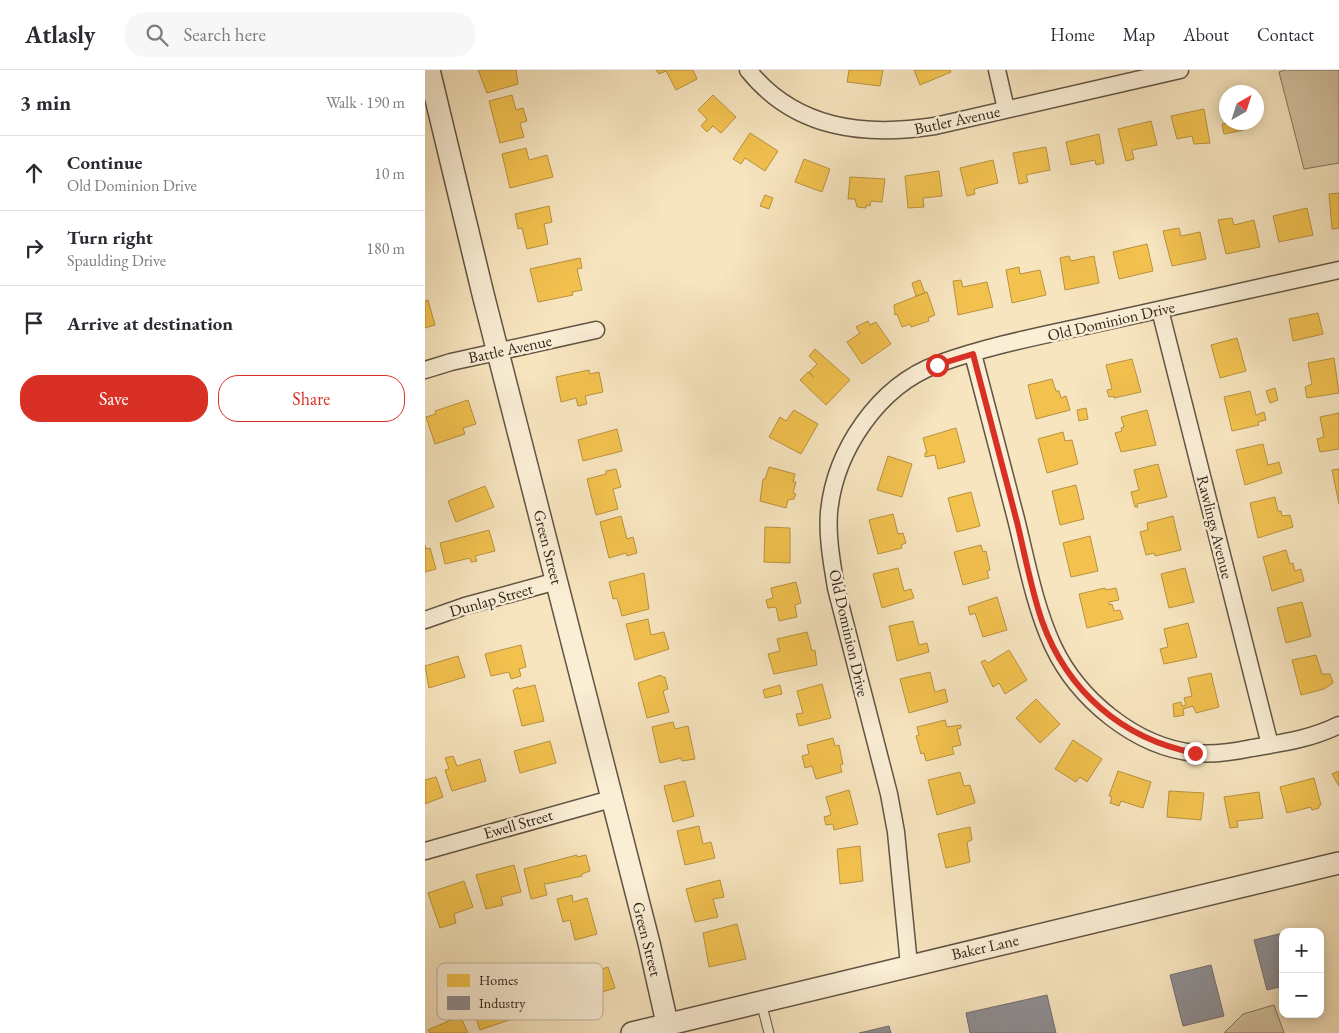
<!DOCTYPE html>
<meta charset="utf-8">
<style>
:root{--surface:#fff;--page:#f7f7f7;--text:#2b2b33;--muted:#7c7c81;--line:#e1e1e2;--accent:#d93025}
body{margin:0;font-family:"EB Garamond",serif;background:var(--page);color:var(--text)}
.controls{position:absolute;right:15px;bottom:15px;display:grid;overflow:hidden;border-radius:10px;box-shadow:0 2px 12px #0003}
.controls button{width:45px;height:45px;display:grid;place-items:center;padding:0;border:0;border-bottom:1px solid var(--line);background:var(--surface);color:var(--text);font:25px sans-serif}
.compass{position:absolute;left:794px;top:15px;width:45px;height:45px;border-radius:50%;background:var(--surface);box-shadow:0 2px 12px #0003;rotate:39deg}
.stop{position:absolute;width:15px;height:15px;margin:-11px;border:4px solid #d93025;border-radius:50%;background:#fff}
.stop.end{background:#d93025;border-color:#fff;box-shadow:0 1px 5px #0008}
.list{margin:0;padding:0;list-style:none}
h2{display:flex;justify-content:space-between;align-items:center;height:65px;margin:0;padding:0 20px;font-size:21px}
h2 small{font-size:16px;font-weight:400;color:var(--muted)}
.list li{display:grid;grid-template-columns:32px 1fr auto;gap:15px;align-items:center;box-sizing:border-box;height:75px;padding:0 20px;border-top:1px solid var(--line)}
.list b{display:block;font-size:19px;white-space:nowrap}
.list p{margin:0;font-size:16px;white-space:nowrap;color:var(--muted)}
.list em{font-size:16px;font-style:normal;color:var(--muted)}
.actions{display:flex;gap:10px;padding:15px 20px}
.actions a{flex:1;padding:11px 0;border:1px solid var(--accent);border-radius:20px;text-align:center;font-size:18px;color:var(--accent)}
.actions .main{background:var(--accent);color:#fff}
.icon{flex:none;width:28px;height:28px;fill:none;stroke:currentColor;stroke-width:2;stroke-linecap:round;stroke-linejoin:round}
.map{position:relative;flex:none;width:914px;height:963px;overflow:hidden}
header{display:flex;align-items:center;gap:30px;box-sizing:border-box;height:70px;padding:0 25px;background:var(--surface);border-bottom:1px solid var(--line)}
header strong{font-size:24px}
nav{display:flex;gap:28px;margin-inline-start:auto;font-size:18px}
.search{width:350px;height:45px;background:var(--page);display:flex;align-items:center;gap:12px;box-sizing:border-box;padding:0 18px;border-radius:20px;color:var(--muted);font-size:19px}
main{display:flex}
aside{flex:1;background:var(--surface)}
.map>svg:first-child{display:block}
.green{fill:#d5c4a3;stroke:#83745f}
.homes{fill:#f2c14e;stroke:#b8923f}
.industry{fill:#8d8d92;stroke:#716d6e}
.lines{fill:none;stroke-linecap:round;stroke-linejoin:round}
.service-casing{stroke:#625444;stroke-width:11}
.minor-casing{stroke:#625444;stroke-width:19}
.tertiary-casing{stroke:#625444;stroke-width:24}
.service{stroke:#faeed5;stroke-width:9}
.minor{stroke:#faeed5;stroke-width:16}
.tertiary{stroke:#faeed5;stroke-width:21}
.route{stroke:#d93025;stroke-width:6}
.labels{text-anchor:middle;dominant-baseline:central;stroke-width:5;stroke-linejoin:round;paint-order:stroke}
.street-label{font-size:16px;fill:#31231b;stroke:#faeed5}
.key{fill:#faeed5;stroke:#beb19d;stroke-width:1}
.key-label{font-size:14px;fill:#31231b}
</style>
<header>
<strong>Atlasly</strong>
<div class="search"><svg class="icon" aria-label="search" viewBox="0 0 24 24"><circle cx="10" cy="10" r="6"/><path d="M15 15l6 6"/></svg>Search here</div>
<nav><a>Home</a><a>Map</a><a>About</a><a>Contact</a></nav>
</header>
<main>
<aside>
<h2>3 min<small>Walk · 190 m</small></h2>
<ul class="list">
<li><svg class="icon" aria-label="ahead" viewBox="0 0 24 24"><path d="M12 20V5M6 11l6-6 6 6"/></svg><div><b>Continue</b><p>Old Dominion Drive</p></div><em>10 m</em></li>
<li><svg class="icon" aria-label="right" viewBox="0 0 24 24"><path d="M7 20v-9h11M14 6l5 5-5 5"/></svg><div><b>Turn right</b><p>Spaulding Drive</p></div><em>180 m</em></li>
<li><svg class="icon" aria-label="arrive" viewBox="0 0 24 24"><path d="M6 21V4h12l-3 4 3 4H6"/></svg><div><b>Arrive at destination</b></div></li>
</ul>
<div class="actions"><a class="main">Save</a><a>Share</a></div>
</aside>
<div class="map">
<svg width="914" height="963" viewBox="0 0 914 963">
<rect width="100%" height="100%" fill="#f7e5bf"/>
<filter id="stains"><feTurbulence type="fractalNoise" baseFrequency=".004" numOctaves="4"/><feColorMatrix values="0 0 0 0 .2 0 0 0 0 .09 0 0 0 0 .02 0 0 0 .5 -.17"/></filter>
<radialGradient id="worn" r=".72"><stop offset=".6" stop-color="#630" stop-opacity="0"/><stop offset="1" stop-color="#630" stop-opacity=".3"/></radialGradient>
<!-- green -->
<path class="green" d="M860,0H914V93L879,99L854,2Z
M849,935L859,963H799L818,944Z"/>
<!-- homes -->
<path class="homes" d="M53,0H91L93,14L62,23Z
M231,0H268L272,9L251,20L241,1L234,4Z
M424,0H458L455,16L422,12Z
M489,0H525L526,2L495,15Z
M87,25L91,40L98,38L102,51L95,53L99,67L75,73L64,31Z
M288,25L311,47L296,63L288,56L282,62L276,56L282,49L273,40Z
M832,25L836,47L832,48Z
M779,39L785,73L769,74L767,66L752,69L746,46Z
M726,51L732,75L707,80L709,89L701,91L693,59Z
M818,52L819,60L799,64L797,54Z
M325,63L353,81L340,101L320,88L316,94L308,89Z
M674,64L679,93L671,95L670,90L646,95L641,72Z
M621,77L625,100L601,105L603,112L594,114L588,83Z
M101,78L104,90L122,85L128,107L85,118L77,84Z
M379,89L405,99L397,122L370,112Z
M568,90L573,113L549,119L550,124L542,126L535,98Z
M514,101L517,126L498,128L499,137L483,138L480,106Z
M425,107L460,109L457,132L446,131L445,136L441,135V138L432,137L430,129H423Z
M914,123V158L907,159L904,124Z
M340,125L348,128L344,139L335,136Z
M124,136L127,152L119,154L123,174L102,179L97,158L93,159L90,144Z
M882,138L888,165L854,172L848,146Z
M807,148L809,155L829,150L835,177L801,184L793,150Z
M754,158L756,166L775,162L781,189L747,196L738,161Z
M722,174L728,201L694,209L688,182Z
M644,186L646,191L669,186L674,213L640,220L635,188Z
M155,188L157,198L152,199L157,220L147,222L148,225L113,232L105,199Z
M594,197L595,204L615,200L621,225L587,233L581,200Z
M495,210L500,223L491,226L487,213Z
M536,210L538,217L562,212L568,237L533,245L528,211Z
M502,222L510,245L503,248L504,251L486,257L485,254L477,257L472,244L470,245L469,235Z
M3,230L10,255L0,258V231Z
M893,243L898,264L868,271L864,249Z
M443,251L445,255L451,252L466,274L437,294L422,272L435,263L431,257Z
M812,268L821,301L795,308L786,275Z
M390,279L425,310L401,335L375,310L383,302L389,307L384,302L392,294L384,286Z
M909,288L914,323L882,328L880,317L887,314L883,293Z
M707,289L716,322L689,328V326L684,327L682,320L687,319L681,295Z
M164,300L165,304L174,302L178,322L160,326L162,334L153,336L151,328L136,332L131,307Z
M627,309L631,321H634L636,328L641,326L645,340L611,349L603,315Z
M850,318L853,330L845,333L841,321Z
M825,321L831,345L839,342L841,350L833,352L834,355L807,361L799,327Z
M43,330L51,354L38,358L40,364L10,374L1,347L11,344L10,341Z
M661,338L663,349L654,351L652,340Z
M369,340L393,354L376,384L344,367L355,347L361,351Z
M722,340L731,375L696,382L690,363L697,361L696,358L699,357L696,347Z
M914,343V379L895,382L892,369L899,367L895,347Z
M531,358L540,392L513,399L510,385L500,387V383H502L498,368Z
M192,359L197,381L158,391L153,370Z
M638,362L640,371L647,370L653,394L622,403L613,369Z
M838,374L843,395L854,392L857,403L820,415L811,380Z
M463,386L487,394L477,427L452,420Z
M733,394L742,427L712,434L713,437H710L706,422L714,420L709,400Z
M344,397L370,404L368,412H371L368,423L371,424L369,429L363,430L361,438L335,431L338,409H340Z
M191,399L196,417L188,419L193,439L171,445L162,409L181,404V401Z
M914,399V434L907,400Z
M651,415L659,449L635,455L627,421Z
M60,416L69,437L31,452L23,431Z
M546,422L555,456L532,462L523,428Z
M850,427L853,441H856L857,446L865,445L868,457L833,468L825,433Z
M468,444L473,464L478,463L481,473L476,475L477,478L453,484L444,450Z
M196,446L202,469L208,467L212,483L202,486L201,483L184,488L175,452Z
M748,446L756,480L730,486L729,483L721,485L715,462L723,460L722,453Z
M340,457L365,458V493L339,492Z
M64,460L70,481L50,486L52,491L46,492L45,488L20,494L15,473Z
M665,466L673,501L646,507L638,473Z
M0,475L1,479L5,478L11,499L0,502Z
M556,475L558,482L561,481L565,500L562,501L564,508L538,515L529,482Z
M861,480L865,494L868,493L870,501L876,499L879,511L847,521L838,487Z
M473,498L479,521L486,519L489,528L457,538L448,504Z
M760,498L769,532L744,538L736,504Z
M219,503L224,539L197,546L192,528L188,529L184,512Z
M371,512L376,533L370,535L372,547L354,551L351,537L343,538L341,530L348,528L346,518Z
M680,518L681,520L691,518L694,530L684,532V535L687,534L689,541L695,540L698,549L662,558L654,524Z
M572,527L582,560L558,567L550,543L545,545L543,537Z
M877,532L886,566L861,573L852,538Z
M223,549L226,565L239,562L244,579L210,590L201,554Z
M488,551L494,575L502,573L504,582L472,591L464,556Z
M763,553L772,587L739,594L735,579L743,577L739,559Z
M382,562L387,581L390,580L392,595L349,604L343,584L355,581L352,569Z
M96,575L101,597L94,599L96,606L86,609L84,602L66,606L60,584Z
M584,580L602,610L580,624L574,613L568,617L556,592L560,590L563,593Z
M891,585L897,604H905L908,613L899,619L876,625L867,590Z
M33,586L40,607L4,618L0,596Z
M505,602L510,622L520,619L523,632L484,643L475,609Z
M786,603L794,637L771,643L768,636L758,639L759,645L749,647L748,634L756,632L757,636L761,635L759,628L767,626L763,608Z
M236,605L237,607H240L243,619L238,621L244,642L222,648L213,613Z
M397,614L406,648L374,656L371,644L378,643L372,621Z
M110,615L119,651L97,656L88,620L93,617V619Z
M355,615L357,624L340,628L338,620Z
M611,629L635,654L615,673L591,648Z
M520,650L522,657L536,655V658L532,659L536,675L527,677L529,684L501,691L499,683L496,684L491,666L494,665L492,657Z
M248,652L250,659L263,656L270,689L257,691L256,688L235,693L227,657Z
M408,668L410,676L414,675L418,694L415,695L417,702L391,709L387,696L380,698L377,686L384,684L382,675Z
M648,670L677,689L662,712L655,707L651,712L630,699Z
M125,671L131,693L95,703L89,681Z
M28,686L32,696L55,689L61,711L27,721L20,700L24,699L20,688Z
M693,701L726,712L718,738L696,731L694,736L685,733L687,727L684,726Z
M914,701V716L907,704Z
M535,702L539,716L545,715L550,733L512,745L503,710Z
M11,707L18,727L0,734V710Z
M889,708L896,735H894V738L887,740L886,737L862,743L855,717Z
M260,711L269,746L248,752L239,716Z
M424,720L433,754L409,760L408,754L401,755L399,747L406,745L401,727Z
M744,721L779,723L776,750L742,747Z
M834,722L838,748L812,751L813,757L805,758L799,727Z
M274,756L278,774L286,772L290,788L260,795L252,761Z
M545,757L547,770L542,772L545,792L521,798L513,764Z
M435,776L438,811L415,814L412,779Z
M152,785V787L161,785L165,801L157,804V806L121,814L119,813L122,825L106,829L99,799Z
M89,795L96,822L76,827L78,835L61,839L51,805Z
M295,810L299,827L288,829L293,847L270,852L261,819Z
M39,811L48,837L29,844L31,853L15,858L3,823Z
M147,825L148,832L162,828L172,864L150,870L145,850L138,852L132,829Z
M312,854L321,889L284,897L278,863Z
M183,897L190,918L171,924L173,929L156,934L148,908Z
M82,927L90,948L55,960L48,940Z
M35,946L43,963H5L3,960Z"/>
<!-- industry -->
<path class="industry" d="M858,863V916L842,920L829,870Z
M786,895L799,946L758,956L745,905Z
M622,925L631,963H545L541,943Z
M464,956L466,963H434Z"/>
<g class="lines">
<!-- service casing -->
<g class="service-casing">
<path id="service" d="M336,932L344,963"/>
</g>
<!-- minor casing -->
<g class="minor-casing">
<path id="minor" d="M323,0C370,59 439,67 510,56L755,0
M572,0L581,39
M735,240L845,675
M548,284C562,337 576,391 590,445C601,488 609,535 628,576C653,629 710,677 770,683C789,685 808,682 827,678C857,673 886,669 914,655
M0,300L26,292L171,260
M0,550L40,536L132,511
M0,781L186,729
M484,895L471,762L464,724L411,518C407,493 402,467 404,442C410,381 453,316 513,294C565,275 620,265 674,253C754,235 834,218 914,200"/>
</g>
<!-- tertiary casing -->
<g class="tertiary-casing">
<path id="tertiary" d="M4,0L58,224L224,873L242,953
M207,963L914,793"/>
</g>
<!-- service -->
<use href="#service" class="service"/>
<!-- minor -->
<use href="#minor" class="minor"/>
<!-- tertiary -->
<use href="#tertiary" class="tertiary"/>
</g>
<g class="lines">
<!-- route -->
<path class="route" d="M512,295L548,284C563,340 577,396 592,452C600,485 606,519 617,551C642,621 697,669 770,683"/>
</g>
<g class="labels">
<!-- street labels -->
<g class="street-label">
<text transform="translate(532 50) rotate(-12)">Butler Avenue</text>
<text transform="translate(686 251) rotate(-13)">Old Dominion Drive</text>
<text transform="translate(85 279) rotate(-12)">Battle Avenue</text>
<text transform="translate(790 457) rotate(76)">Rawlings Avenue</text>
<text transform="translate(123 477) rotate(76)">Green Street</text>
<text transform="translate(66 530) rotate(-16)">Dunlap Street</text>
<text transform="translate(424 563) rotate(77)">Old Dominion Drive</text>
<text transform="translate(93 754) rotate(-16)">Ewell Street</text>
<text transform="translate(222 869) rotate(76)">Green Street</text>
<text transform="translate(560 877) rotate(-13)">Baker Lane</text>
</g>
</g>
<!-- legend -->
<rect x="12" y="893" width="166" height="57" rx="8" class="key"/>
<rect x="22" y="904" width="23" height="13" fill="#f2c14e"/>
<rect x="22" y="926" width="23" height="14" fill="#8d8d92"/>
<g class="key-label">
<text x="54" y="915">Homes</text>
<text x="54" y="938">Industry</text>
</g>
<rect width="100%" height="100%" filter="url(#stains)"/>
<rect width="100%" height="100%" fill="url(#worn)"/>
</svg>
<div class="controls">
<button>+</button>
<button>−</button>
</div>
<svg class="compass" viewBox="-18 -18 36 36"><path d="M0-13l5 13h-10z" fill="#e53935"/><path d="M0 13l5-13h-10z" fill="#7c7c81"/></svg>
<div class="stop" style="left:512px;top:295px"></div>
<div class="stop end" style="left:770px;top:683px"></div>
</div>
</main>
